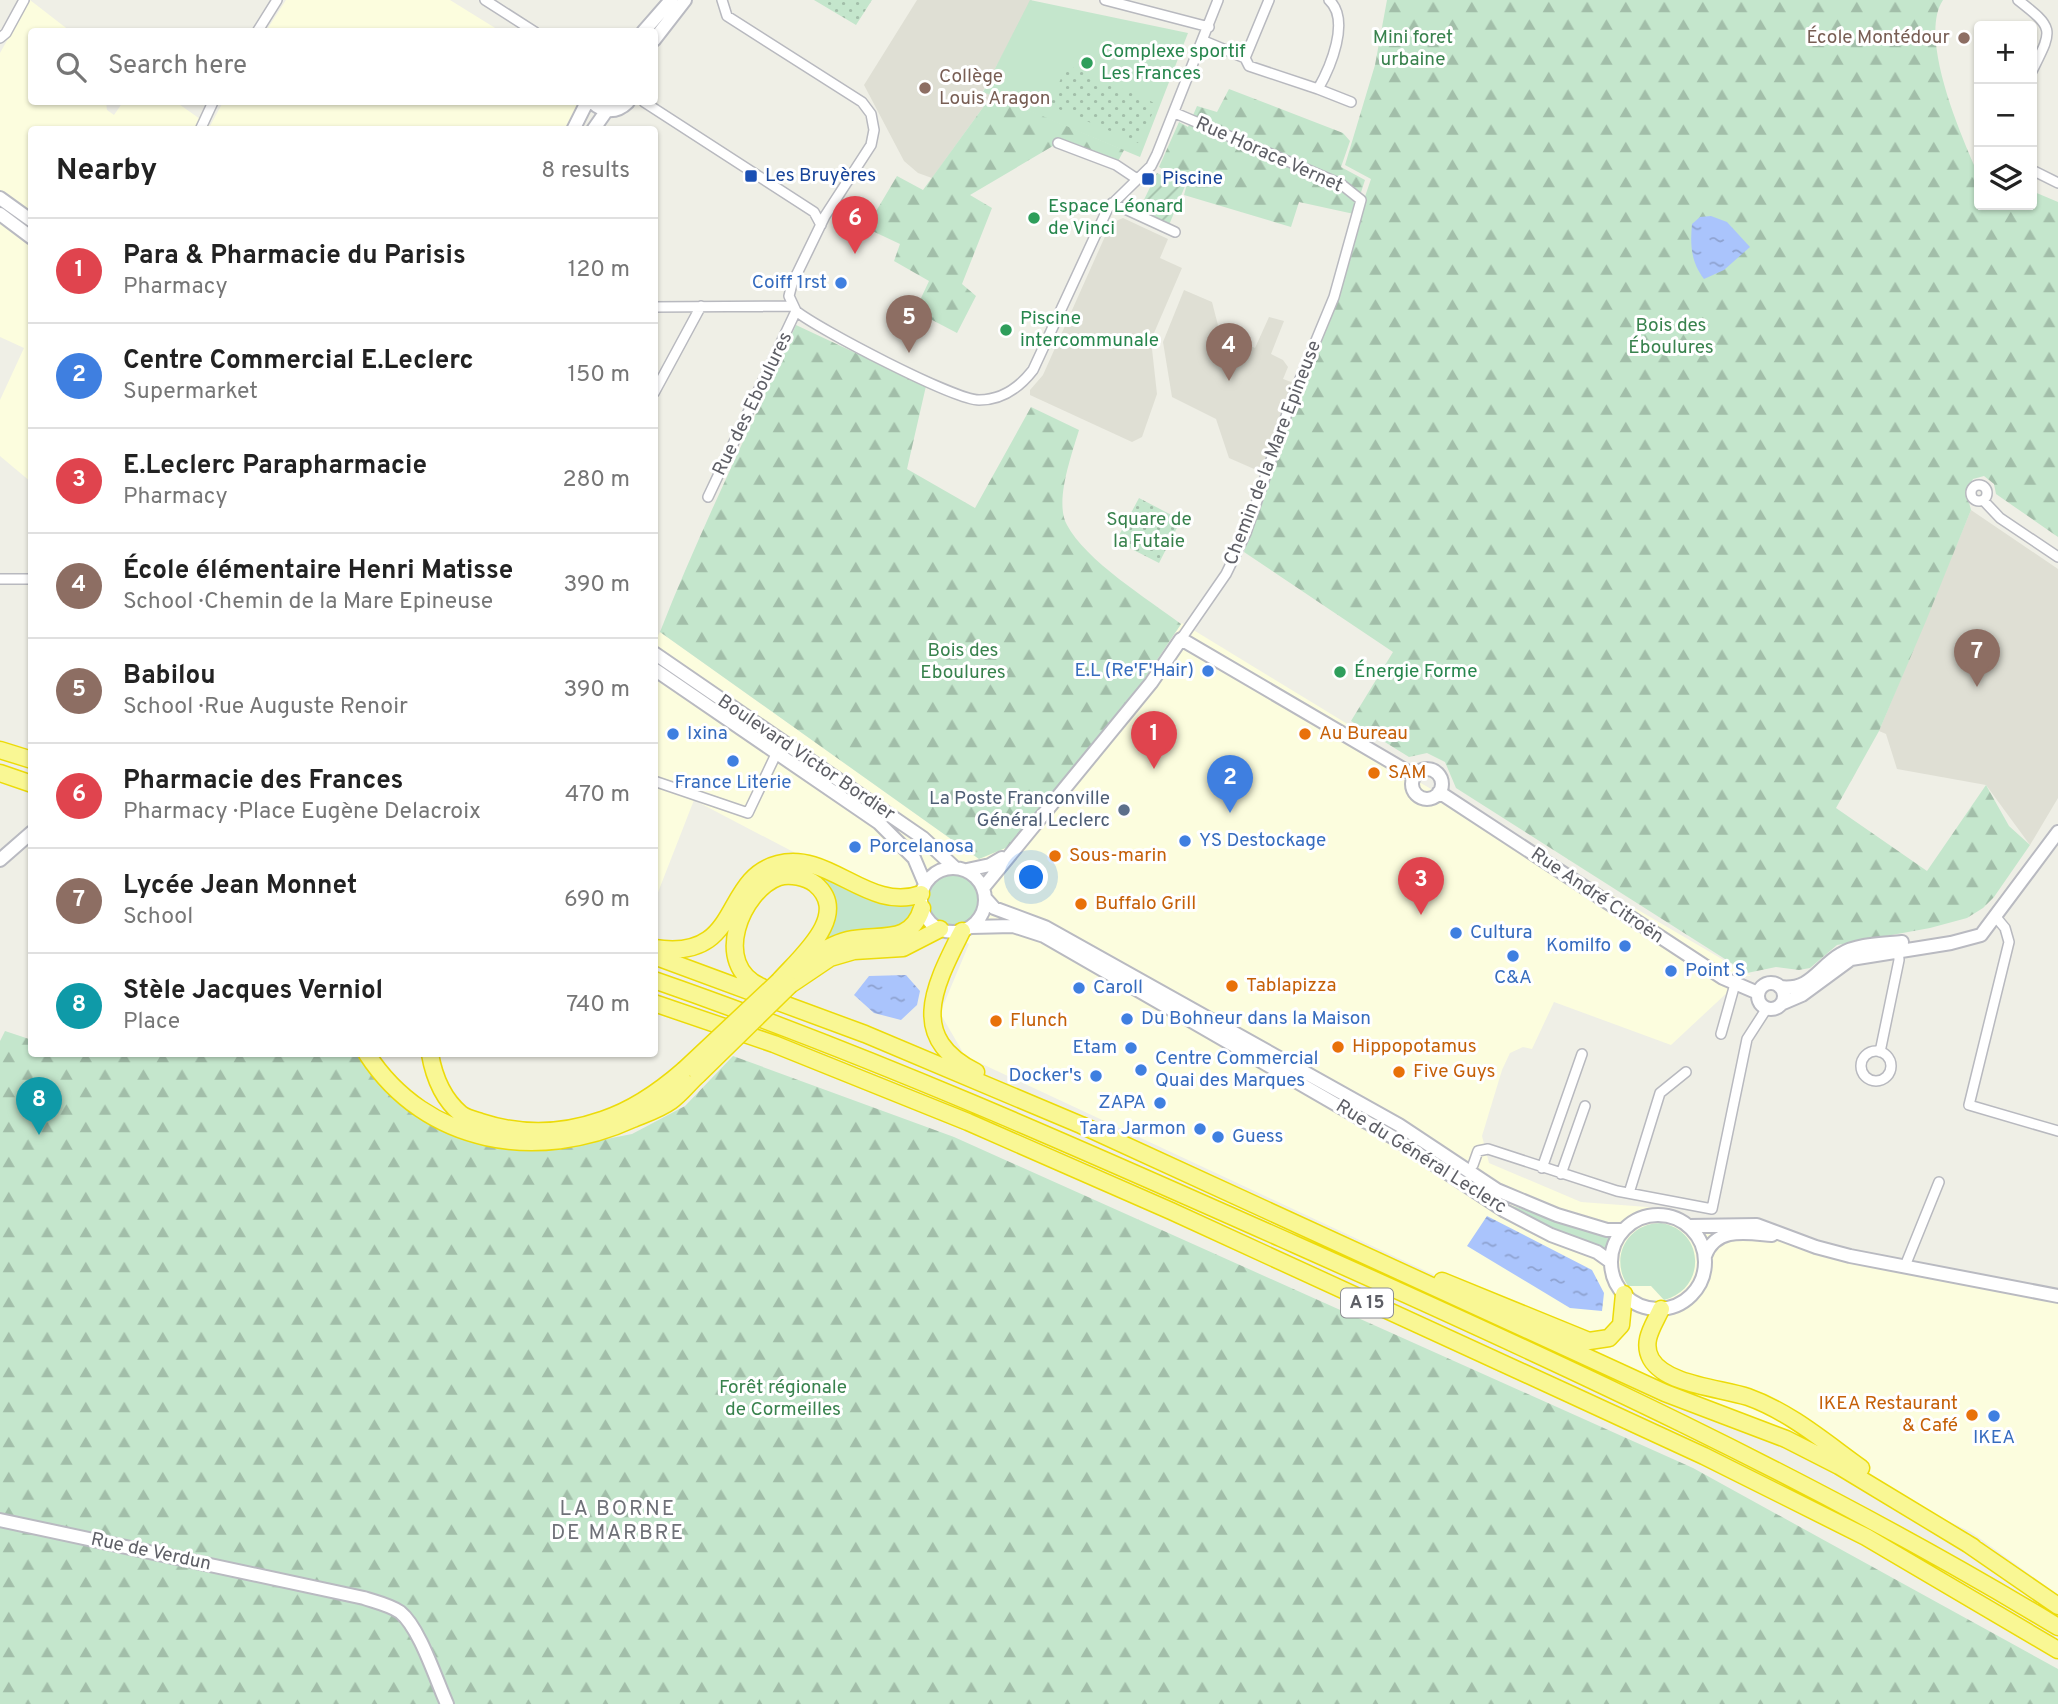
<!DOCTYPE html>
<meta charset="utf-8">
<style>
:root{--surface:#fff;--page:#f6f6f6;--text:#222;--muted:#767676;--line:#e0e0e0;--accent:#e36f39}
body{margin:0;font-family:Overpass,sans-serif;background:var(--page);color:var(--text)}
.controls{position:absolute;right:21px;top:21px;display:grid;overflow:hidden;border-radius:7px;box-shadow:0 2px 5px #0004}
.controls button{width:63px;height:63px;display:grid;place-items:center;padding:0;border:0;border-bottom:2px solid var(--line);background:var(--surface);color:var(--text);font:35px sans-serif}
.you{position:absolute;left:1032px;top:878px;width:24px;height:24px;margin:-18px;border:5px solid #fff;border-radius:50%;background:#1a73e8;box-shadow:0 0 0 10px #1a73e833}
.badge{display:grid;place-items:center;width:46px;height:46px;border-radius:50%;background:var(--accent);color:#fff;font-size:23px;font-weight:700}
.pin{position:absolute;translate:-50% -58px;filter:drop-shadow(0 2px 4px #0008)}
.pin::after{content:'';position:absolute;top:37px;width:24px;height:21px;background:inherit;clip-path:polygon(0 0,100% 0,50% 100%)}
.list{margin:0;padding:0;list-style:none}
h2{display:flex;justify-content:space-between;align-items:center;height:91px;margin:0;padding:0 28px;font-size:30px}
h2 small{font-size:23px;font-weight:400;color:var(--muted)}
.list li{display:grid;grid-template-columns:46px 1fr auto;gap:21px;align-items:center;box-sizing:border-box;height:105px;padding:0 28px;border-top:2px solid var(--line)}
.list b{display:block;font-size:26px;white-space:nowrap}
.list p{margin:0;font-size:23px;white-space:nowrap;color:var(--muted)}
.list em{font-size:23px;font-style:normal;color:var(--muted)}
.icon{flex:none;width:38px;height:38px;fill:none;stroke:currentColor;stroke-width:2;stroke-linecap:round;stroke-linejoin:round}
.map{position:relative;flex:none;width:2058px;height:1704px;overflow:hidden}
.search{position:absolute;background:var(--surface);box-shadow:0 2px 5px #0004;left:28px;top:28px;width:630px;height:77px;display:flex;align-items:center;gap:18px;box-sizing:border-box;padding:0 24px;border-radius:7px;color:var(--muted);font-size:26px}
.panel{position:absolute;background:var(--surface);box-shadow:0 2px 5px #0004;left:28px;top:126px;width:630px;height:931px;border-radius:7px}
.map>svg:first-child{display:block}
.commercial{fill:#fcfdde}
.education{fill:#dfdfd4}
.grass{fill:#c4e6cc}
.forest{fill:url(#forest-firs)}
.park{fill:url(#park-dots)}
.garden{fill:url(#garden-furrows)}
.water{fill:url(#water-ripples)}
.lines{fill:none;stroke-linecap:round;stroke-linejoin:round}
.street-casing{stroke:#b8b9bf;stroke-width:12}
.secondary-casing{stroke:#b9bac1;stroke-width:16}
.highway-casing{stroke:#ecdb09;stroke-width:19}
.street{stroke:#fff;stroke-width:9}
.secondary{stroke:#fff;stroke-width:12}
.highway{stroke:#f9f794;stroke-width:16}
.highway-bridge-casing{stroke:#ecdb09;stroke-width:19;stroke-linecap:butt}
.highway-bridge{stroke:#f9f794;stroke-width:16}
.education-dot{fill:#8d6e63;stroke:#fff;stroke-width:2.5}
.leisure-dot{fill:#2e9e5b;stroke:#fff;stroke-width:2.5}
.transit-dot{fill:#1a4fb4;stroke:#fff;stroke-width:2.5}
.shop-dot{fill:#3f7fe0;stroke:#fff;stroke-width:2.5}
.food-dot{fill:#e8710a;stroke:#fff;stroke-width:2.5}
.service-dot{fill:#5c6f8a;stroke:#fff;stroke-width:2.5}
.labels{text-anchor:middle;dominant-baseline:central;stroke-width:6;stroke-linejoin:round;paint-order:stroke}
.shield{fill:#fff;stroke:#8e8f94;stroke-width:2}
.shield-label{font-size:18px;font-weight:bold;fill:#5e5f66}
.park-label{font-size:19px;fill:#38824d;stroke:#fff}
.education-label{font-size:19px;fill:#785e54;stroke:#fff;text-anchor:end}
.leisure-label{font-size:19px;fill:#27864d;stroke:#fff;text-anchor:start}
.street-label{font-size:19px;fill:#5e5f66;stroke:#fff}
.transit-label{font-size:19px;fill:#164399;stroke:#fff;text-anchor:start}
.shop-label{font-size:19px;fill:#366cbe;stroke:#fff;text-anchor:start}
.food-label{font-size:19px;fill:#c56008;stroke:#fff;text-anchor:start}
.service-label{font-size:19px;fill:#4e5e75;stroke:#fff;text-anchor:end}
.neighbourhood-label{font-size:21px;letter-spacing:2px;fill:#6f7178;stroke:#fff}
</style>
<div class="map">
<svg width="2058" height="1704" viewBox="0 0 2058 1704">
<defs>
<pattern id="forest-firs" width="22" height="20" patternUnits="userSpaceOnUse" patternTransform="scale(1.75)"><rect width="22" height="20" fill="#c4e6cc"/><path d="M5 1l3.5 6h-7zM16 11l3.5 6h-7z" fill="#a2bea9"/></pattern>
<pattern id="park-dots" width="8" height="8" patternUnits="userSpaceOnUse" patternTransform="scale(1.75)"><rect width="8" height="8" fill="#c4e6cc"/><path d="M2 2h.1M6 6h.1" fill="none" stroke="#a2bea9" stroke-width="1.8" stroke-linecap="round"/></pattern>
<pattern id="garden-furrows" width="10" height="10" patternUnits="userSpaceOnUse" patternTransform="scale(1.75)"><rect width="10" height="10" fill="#c4e6cc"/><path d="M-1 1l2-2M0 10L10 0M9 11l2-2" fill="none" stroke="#a2bea9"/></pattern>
<pattern id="water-ripples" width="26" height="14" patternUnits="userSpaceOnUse" patternTransform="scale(1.75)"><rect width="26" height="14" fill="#aac4fc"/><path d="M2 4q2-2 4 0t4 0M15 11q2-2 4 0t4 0" fill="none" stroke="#8ea2d0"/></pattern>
</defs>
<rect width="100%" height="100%" fill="#efefe6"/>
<!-- commercial -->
<path class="commercial" d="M30,0L70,31L32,32V102H106L107,110L114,115L123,102H176L210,126L223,102H582L587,118L580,129L32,130L31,482L0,456V400L24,348L0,337V53Z
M286,0H450L500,31H266Z
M1182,623L1354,728L1378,758L1751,976H1745L1671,1045L1554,1002L1532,1049L1523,1047L1510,1053L1502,1070L1482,1136L1489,1163L1581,1202L1661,1208L1692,1218L2058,1295V1595L1971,1532L1473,1293L965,1056L940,1013L969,944L694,800L655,900L654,643L660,632L979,859L1129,702Z"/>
<!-- education -->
<path class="education" d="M917,0H1032L983,91L992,95L932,178L918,173L904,161L864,85Z
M1123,218L1168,239L1160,258L1182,268L1151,340L1157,394L1142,437L1132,442L1030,395V390L1043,375L1111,223Z
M1184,290L1212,302L1220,333L1255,348L1269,317L1284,321L1271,354L1283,360L1288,367L1283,379L1294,383L1261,472L1229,458L1216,419L1172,397L1163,342Z
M1971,510L2058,569V798L2030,845L1986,785L1897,769L1886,734L1879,731Z"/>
<!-- grass -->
<path class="grass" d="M1030,0L1188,33L1140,157L983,92Z
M810,870L905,902L912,905L914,913L908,926L823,942C838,919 828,888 810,870Z
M927 900a26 26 0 1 1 52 0a26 26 0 1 1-52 0Z
M1506,1204L1611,1235L1605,1251L1542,1226Z
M1661,1223C1705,1230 1707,1289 1664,1300L1651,1286H1628C1609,1258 1627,1223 1661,1223Z"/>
<!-- forest -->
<path class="forest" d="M1387,0H1943C1919,36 1958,128 1974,165L1979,168V205H2032V191L2058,202V537L1996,494L1994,484L1984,476L1973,479L1966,491L1971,510L1926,621L1879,731L1836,808L1927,871L1986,785L2009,826L2030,845L1994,897L1983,908L1967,918L1930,928L1837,945L1810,968L1799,970L1776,967L1747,973L1456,788L1445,762L1427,753L1409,757L1351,721L1393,652L1244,552L1371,179L1345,165L1375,65Z
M1229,89L1343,133L1350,141L1341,167L1365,180L1354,214L1299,202L1291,227L1184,195L1187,184L1159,167L1179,122L1188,127L1197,106L1217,112Z
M992,95L1124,150L1116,165L1058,143L970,195L992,208L962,284L976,296L957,333L915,311L929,281L894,261L900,244L866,228L897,176L923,190Z
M796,325L926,386L907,469L975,508L1031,407L1079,430C1072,454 1054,502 1067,525C1085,560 1149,600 1181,624L1129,702L1028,826L1008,847L979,859L660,632C701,527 751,428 796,325Z
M5,1031L29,1039L31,1035L32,1054H359L428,1123L498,1145L560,1148L632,1134L685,1106L733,1056L954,1137L1693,1468L2058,1669V1704H0V1041Z"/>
<!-- park -->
<path class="park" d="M814,0H872L856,25Z
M1067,65L1157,104L1138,143L1049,105Z
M1139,498L1181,520L1159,563L1116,541Z"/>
<!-- garden -->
<path class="garden" d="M1157,173L1185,186L1169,225L1138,212Z"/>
<!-- water -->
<path class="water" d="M1711,216L1727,222L1750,247L1724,270L1704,279C1691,262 1690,245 1692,224L1700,217Z
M906,975L920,991L917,1005L901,1020L874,1013L854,995L869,976Z
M1487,1216L1592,1270L1604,1293L1602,1311L1570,1308L1467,1246Z"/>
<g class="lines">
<!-- street casing -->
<g class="street-casing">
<path id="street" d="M485,0L535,32
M722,0L727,16L862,102L871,114L874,130L871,145L825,216L792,284L789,296L796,311C818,329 954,400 979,400C1002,400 1019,388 1033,370L1108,208L1151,166L1157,154L1218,0
M1105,0L1209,27
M2018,0C2055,29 2053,29 2032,71
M257,32L277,0
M0,38L6,33L24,0
M1204,41L1245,58L1249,66L1318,89C1330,68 1351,20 1329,0
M1245,58L1269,0
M1318,89L1351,102
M644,102L814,212L821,225
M1175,113L1341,184L1361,200L1334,297L1293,396L1246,533L1226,574L1181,639
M200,130L213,102
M1058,143L1116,165L1137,179
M2032,170L2058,183
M1112,203L1175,232
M654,307L793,306
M654,393L701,306
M1971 493a8 8 0 1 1 16 0a8 8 0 1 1-16 0Z
M708,497L796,311
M1983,500L2000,518L2058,557
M0,579H32
M654,781L748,813L778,750
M1995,916L2005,928L2009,942L1969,1105L2058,1131
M1721,1034L1735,984
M1861 1066a15 15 0 1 1 30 0a15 15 0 1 1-30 0Z
M1880,1052L1899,960L1898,947
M1473,1165L1478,1151L1488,1149L1617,1191L1712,1209L1747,1039L1767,1008
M1542,1168L1582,1054
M1561,1174L1585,1106
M1629,1193L1660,1093L1686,1072
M1905,1266L1939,1182"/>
</g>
<!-- secondary casing -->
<g class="secondary-casing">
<path id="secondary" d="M643,32L671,0
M654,40L685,0
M592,102C603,113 617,113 628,102
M573,130L587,102
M593,130L607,110
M0,198L32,221
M0,214L32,238
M654,653L923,838L954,867
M654,669L879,823L914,858L925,884
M1412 784a15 15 0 1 1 30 0a15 15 0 1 1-30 0Z
M1439,792L1723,978L1758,993
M0,860L32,832
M921 900a32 32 0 1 1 64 0a32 32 0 1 1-64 0Z
M967,870L990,865L1002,858
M983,888L1151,683L1181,639L1415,776
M986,899L994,908L1045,927L1399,1125L1497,1190L1557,1215L1607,1230H1623
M971,927L1013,926L1044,936L1396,1139L1505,1211L1551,1235L1597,1252L1611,1262
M1758 996a13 13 0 1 1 26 0a13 13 0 1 1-26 0Z
M1780,987C1811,991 1818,967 1841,954C1857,944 1883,944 1902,942
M1781,1004L1802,995L1851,959L1951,943L1981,935L2058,832
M1611 1262a47 47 0 1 1 94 0a47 47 0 1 1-94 0Z
M1689,1226L1757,1225L1816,1247L1850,1256L2058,1296
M1705,1256C1716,1226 1747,1233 1772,1235
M0,1520L364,1598C376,1602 390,1605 400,1612C420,1628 436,1680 447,1704"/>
</g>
<!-- highway casing -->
<g class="highway-casing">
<path id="highway" d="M0,750L32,760
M0,773L32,784
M962,931C935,985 906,1037 976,1072
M654,948C743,962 720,879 778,864C829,850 868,913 921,894
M654,956L865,1034L1081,1125L1665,1393L1786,1439L1839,1466L1973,1547
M805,962C819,952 832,944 848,940C878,933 911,946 922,908
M654,980C873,1056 1083,1150 1294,1244C1554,1360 1814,1479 2058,1627
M790,985L830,958L854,951L903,948L940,929
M762,987C710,965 742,890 779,877C790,874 806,877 815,884C852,915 799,958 779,981
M654,1003L774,1044L968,1122L1171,1211L1574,1396L1704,1456L1866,1537L2058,1650
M367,1054C426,1145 538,1163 633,1119C645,1114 660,1109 671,1101C681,1094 689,1083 698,1075
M430,1054C434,1077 442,1098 461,1114C466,1118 475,1120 481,1122C521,1135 562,1134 602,1120C633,1110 660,1091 684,1070
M1442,1281L1589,1341L1609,1338L1621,1325L1624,1294
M1661,1309C1654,1325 1641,1341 1651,1359C1666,1385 1721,1388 1748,1397C1790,1412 1826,1443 1861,1468
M1965,1542L2058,1606"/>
</g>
<!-- street -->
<use href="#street" class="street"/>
<!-- secondary -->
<use href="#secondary" class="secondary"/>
<!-- highway -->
<use href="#highway" class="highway"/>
<!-- highway-bridge casing -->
<g class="highway-bridge-casing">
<path id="highway-bridge" d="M684,1070L779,981
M698,1075L790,985"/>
</g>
<!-- highway-bridge -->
<use href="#highway-bridge" class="highway-bridge"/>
</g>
<!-- markers -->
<g class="education-dot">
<circle cx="1964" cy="38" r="7"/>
<circle cx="925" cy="88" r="7"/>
</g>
<g class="leisure-dot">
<circle cx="1087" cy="63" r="7"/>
<circle cx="1034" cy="218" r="7"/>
<circle cx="1006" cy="330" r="7"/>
<circle cx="1340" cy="672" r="7"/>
</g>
<g class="transit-dot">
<rect x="744" y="169" width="14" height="14" rx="3.5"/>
<rect x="1141" y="172" width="14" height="14" rx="3.5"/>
</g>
<g class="shop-dot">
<circle cx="841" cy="283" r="7"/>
<circle cx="1208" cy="671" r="7"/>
<circle cx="673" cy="734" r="7"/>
<circle cx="733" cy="761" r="7"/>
<circle cx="1185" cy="841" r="7"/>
<circle cx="855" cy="847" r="7"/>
<circle cx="1456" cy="933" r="7"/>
<circle cx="1625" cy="946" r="7"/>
<circle cx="1513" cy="956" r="7"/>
<circle cx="1671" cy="971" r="7"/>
<circle cx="1079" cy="988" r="7"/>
<circle cx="1127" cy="1019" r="7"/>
<circle cx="1131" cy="1048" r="7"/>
<circle cx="1141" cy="1070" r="7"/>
<circle cx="1096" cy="1076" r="7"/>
<circle cx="1160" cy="1103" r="7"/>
<circle cx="1200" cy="1129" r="7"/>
<circle cx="1218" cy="1137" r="7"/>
<circle cx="1994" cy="1416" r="7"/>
</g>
<g class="food-dot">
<circle cx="1305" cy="734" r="7"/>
<circle cx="1374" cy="773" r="7"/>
<circle cx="1055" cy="856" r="7"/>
<circle cx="1081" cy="904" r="7"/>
<circle cx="1232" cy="986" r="7"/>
<circle cx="996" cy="1021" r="7"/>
<circle cx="1338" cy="1047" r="7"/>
<circle cx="1399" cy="1072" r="7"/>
<circle cx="1972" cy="1415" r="7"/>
</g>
<circle class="service-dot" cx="1124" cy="810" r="7"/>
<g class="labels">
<!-- shield labels -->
<rect class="shield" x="1341" y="1288.5" width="52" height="29" rx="5"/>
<g class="shield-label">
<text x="1367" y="1303">A 15</text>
</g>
<!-- park labels -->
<g class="park-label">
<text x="1413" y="38">Mini foret<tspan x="1413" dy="22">urbaine</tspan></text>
<text x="1671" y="326">Bois des<tspan x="1671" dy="22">Éboulures</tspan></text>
<text x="1149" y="520">Square de<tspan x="1149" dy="22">la Futaie</tspan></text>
<text x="963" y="651">Bois des<tspan x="963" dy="22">Eboulures</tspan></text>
<text x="783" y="1388">Forêt régionale<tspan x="783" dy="22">de Cormeilles</tspan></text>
</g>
<!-- education labels -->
<g class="education-label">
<text x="1950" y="38">École Montédour</text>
<text x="939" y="77" text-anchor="start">Collège<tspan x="939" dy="22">Louis Aragon</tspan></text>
</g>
<!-- leisure labels -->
<g class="leisure-label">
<text x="1101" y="52">Complexe sportif<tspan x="1101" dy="22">Les Frances</tspan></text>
<text x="1048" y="207">Espace Léonard<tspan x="1048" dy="22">de Vinci</tspan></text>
<text x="1020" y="319">Piscine<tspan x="1020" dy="22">intercommunale</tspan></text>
<text x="1354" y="672">Énergie Forme</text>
</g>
<!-- street labels -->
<g class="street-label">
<text transform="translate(1269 155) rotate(24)">Rue Horace Vernet</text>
<text transform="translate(753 404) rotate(-64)">Rue des Eboulures</text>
<text transform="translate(1273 453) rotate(-69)">Chemin de la Mare Epineuse</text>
<text transform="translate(806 758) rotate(34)">Boulevard Victor Bordier</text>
<text transform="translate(1597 896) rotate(34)">Rue André Citroën</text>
<text transform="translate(1421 1157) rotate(32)">Rue du Général Leclerc</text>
<text transform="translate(151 1552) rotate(12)">Rue de Verdun</text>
</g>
<!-- transit labels -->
<g class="transit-label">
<text x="765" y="176">Les Bruyères</text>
<text x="1162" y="179">Piscine</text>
</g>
<!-- shop labels -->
<g class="shop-label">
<text x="827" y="283" text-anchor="end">Coiff 1rst</text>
<text x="1194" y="671" text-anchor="end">E.L (Re'F'Hair)</text>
<text x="687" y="734">Ixina</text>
<text x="733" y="783" text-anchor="middle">France Literie</text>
<text x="1199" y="841">YS Destockage</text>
<text x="869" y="847">Porcelanosa</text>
<text x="1470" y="933">Cultura</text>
<text x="1611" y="946" text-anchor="end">Komilfo</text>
<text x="1685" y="971">Point S</text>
<text x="1513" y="978" text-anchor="middle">C&amp;A</text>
<text x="1093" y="988">Caroll</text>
<text x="1141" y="1019">Du Bohneur dans la Maison</text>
<text x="1117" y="1048" text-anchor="end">Etam</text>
<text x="1155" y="1059">Centre Commercial<tspan x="1155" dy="22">Quai des Marques</tspan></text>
<text x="1082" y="1076" text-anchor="end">Docker's</text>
<text x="1146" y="1103" text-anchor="end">ZAPA</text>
<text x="1186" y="1129" text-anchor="end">Tara Jarmon</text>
<text x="1232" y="1137">Guess</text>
<text x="1994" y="1438" text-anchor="middle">IKEA</text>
</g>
<!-- food labels -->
<g class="food-label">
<text x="1319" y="734">Au Bureau</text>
<text x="1388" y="773">SAM</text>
<text x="1069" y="856">Sous-marin</text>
<text x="1095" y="904">Buffalo Grill</text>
<text x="1246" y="986">Tablapizza</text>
<text x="1010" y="1021">Flunch</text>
<text x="1352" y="1047">Hippopotamus</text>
<text x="1413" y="1072">Five Guys</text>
<text x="1958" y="1404" text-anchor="end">IKEA Restaurant<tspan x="1958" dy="22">&amp; Café</tspan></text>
</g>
<!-- service labels -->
<g class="service-label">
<text x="1110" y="799">La Poste Franconville<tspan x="1110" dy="22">Général Leclerc</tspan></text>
</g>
<!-- neighbourhood labels -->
<g class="neighbourhood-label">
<text x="618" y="1509">LA BORNE<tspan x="618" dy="24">DE MARBRE</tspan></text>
</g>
</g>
</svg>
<div class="controls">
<button>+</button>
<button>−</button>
<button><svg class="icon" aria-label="layers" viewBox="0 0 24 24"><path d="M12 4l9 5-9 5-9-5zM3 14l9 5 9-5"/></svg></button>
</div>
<div class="you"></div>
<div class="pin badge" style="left:1154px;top:769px;background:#e0444e">1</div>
<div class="pin badge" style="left:1230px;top:813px;background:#3f7fe0">2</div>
<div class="pin badge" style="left:1421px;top:915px;background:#e0444e">3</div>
<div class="pin badge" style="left:1229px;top:381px;background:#8d6e63">4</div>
<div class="pin badge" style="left:909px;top:353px;background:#8d6e63">5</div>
<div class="pin badge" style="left:855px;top:254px;background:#e0444e">6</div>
<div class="pin badge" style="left:1977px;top:687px;background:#8d6e63">7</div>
<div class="pin badge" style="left:39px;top:1135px;background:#0f9aa8">8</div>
<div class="search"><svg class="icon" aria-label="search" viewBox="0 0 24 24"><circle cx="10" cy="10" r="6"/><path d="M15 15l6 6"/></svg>Search here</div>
<section class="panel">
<h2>Nearby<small>8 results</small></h2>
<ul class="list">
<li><span class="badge" style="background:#e0444e">1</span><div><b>Para &amp; Pharmacie du Parisis</b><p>Pharmacy</p></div><em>120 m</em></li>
<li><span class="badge" style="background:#3f7fe0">2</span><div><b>Centre Commercial E.Leclerc</b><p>Supermarket</p></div><em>150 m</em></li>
<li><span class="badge" style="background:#e0444e">3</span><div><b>E.Leclerc Parapharmacie</b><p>Pharmacy</p></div><em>280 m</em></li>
<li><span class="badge" style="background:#8d6e63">4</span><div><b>École élémentaire Henri Matisse</b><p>School · Chemin de la Mare Epineuse</p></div><em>390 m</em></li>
<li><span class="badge" style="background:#8d6e63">5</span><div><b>Babilou</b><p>School · Rue Auguste Renoir</p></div><em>390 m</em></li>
<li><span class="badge" style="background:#e0444e">6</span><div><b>Pharmacie des Frances</b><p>Pharmacy · Place Eugène Delacroix</p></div><em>470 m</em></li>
<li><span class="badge" style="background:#8d6e63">7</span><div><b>Lycée Jean Monnet</b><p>School</p></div><em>690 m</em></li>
<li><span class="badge" style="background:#0f9aa8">8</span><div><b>Stèle Jacques Verniol</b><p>Place</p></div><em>740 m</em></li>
</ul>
</section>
</div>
